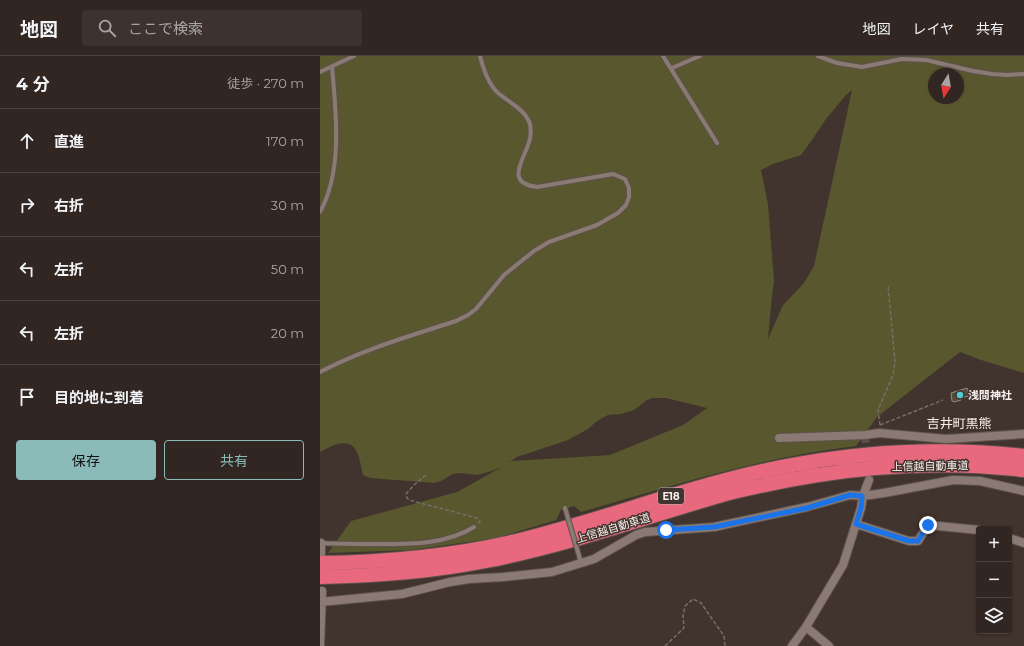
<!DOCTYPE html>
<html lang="ja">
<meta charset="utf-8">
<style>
:root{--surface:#312622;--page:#3d322f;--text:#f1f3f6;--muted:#a8a5a5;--line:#4c4340;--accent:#8bbbb9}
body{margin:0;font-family:Montserrat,"Noto Sans JP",sans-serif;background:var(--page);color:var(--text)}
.controls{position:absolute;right:12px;bottom:12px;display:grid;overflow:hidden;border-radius:4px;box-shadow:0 1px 3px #0004}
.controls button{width:36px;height:36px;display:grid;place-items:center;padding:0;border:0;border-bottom:1px solid var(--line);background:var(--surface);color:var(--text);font:20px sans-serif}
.compass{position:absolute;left:608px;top:12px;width:36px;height:36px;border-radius:50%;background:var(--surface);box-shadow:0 1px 3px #0004;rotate:191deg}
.stop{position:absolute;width:12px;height:12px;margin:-9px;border:3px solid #1a73e8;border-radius:50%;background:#fff}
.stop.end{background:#1a73e8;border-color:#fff;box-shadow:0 1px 4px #0008}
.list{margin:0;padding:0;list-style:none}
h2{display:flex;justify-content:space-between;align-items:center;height:52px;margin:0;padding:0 16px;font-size:17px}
h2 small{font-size:13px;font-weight:400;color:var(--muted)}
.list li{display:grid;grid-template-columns:26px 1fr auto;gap:12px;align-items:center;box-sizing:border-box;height:64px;padding:0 16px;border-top:1px solid var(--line)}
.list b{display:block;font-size:15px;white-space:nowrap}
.list em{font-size:13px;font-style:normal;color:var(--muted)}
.actions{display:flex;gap:8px;padding:12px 16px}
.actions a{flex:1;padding:9px 0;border:1px solid var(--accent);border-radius:4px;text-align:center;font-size:14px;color:var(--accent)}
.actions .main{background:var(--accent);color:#111}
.icon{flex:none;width:22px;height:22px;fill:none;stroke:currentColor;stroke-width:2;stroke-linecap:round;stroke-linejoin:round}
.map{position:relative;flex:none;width:704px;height:590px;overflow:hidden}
header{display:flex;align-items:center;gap:24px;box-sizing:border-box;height:56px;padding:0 20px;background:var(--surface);border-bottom:1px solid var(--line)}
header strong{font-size:19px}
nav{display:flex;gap:22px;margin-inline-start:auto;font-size:14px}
.search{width:280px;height:36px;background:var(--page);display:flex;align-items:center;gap:10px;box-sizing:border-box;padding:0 14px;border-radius:4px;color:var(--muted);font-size:15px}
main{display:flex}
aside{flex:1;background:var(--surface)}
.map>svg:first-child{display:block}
.green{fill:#58572d;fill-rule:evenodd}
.building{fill:#524a3e;stroke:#948a7d}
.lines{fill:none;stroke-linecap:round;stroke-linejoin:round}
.minor-tunnel{stroke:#5c4f4a;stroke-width:8;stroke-dasharray:8 4;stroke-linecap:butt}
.service-casing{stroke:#5d524d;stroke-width:6}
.minor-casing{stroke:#5d524d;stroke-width:10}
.motorway-casing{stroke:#5d524d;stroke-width:16}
.path{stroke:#7a6d68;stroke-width:1.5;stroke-dasharray:4 2;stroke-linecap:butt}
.service{stroke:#8a7a73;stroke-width:4}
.minor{stroke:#8a7a73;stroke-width:8}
.motorway{stroke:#e8697d;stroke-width:14}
.service-bridge-casing{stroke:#5d524d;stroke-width:6;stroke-linecap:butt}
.service-bridge{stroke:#8a7a73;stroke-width:4}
.route{stroke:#1a73e8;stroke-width:5}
.poi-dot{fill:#52ccd5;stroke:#41332d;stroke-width:1.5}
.labels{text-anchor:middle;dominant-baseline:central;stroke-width:3;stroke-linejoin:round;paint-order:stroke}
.shield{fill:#41332d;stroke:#c1b6b2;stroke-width:1}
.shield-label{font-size:10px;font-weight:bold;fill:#f8eeeb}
.poi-label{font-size:11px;font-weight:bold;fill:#f8eeeb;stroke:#41332d;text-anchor:start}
.street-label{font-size:11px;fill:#f8eeeb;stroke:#41332d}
.quarter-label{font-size:13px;fill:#f8eeeb;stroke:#41332d}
</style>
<header>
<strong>地図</strong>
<div class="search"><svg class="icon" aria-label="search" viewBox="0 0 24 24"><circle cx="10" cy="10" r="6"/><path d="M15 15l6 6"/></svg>ここで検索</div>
<nav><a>地図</a><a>レイヤ</a><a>共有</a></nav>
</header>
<main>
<aside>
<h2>4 分<small>徒歩 · 270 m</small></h2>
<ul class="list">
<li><svg class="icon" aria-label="ahead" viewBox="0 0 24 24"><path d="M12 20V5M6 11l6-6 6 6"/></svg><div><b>直進</b></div><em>170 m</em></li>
<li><svg class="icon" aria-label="right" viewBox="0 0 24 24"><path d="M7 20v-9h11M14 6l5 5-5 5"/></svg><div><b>右折</b></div><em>30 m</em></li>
<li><svg class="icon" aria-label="left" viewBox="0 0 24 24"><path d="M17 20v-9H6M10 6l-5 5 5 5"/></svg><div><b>左折</b></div><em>50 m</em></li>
<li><svg class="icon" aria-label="left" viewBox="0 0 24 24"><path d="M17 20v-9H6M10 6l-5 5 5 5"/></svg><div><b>左折</b></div><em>20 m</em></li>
<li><svg class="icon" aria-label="arrive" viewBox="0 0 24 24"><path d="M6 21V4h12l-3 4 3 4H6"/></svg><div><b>目的地に到着</b></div></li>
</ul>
<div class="actions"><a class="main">保存</a><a>共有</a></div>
</aside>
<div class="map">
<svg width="704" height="590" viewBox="0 0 704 590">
<rect width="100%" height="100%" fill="#41332d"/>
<!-- green -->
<path class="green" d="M0,0H704V317L661,304L640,296L557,361L536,390C442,401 351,430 261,456L254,450L241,454L236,464L176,482L92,494L8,497L31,465L137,436L182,411L172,415L157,419L141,417L133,418L121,425L114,427L50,422L43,419C39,401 38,381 14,389C9,391 5,394 0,396ZM614,18H638V42H614ZM532,34L494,210L484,227L463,249L448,283L452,240L454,225L448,148L441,114L453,108L481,99L492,84L506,63L526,39ZM333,342H346L387,352L363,369L290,399L192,405L188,407L197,401L248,384L268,373L277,365L288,359L301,358L314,354L327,344Z"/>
<!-- building -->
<path class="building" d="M647,332L649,340L640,342L641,344L634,346L632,345L631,337Z"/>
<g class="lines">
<!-- minor-tunnel -->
<path class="minor-tunnel" d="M545,379L549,424"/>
<!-- service casing -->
<g class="service-casing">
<path id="service" d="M343,0L397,87
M498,0L517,7L542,11L582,3L606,4L653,15L672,18L687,19L704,18
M352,12L380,0
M0,16L34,0
M0,156C23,115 16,56 12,11
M0,316C44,293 90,280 136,265L148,259L156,253L184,219L214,195L229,186L277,169L298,157L306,149L309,141V132L305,123L293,118L217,131C184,127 204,104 209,86C211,81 211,74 210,68C205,53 188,46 177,36C168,27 163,12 160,0
M0,487C18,488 37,488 56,488C89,488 125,489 154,471"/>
</g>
<!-- minor casing -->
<g class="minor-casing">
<path id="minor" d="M459,382L545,379L559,377L626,383L704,378
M536,468L589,485H598L608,469L659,474
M689,482L704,487
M1,487V498
M0,546L82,538L130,526L149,523L183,521L232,516L274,503L316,479L325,476L394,471L487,451L530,439L543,440L564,437L633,424L660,425L704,435
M486,571L509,590
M0,590L2,535
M472,590L486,571L523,509L541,452L543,440L549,424"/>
</g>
<!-- motorway casing -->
<g class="motorway-casing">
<path id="motorway" d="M0,507C68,506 134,500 200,484C290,462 376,427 467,410C545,395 625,391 704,400
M0,521C56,520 111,516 166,505C249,489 328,460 409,437C508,413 602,402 704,414"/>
</g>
<!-- path -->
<path class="path" d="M560,369L558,354L573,319L575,306L568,229
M560,369L623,344
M106,419L94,429L86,438L87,442L89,444L157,462L160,465L158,468
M345,590L364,572L363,560L365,550L373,543L381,547L404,580L405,590"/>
<!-- service -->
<use href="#service" class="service"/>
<!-- minor -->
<use href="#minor" class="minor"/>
<!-- motorway -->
<use href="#motorway" class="motorway"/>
<!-- service-bridge casing -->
<g class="service-bridge-casing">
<path id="service-bridge" d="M245,452L260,503"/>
</g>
<!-- service-bridge -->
<use href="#service-bridge" class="service-bridge"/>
</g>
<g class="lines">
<!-- route -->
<path class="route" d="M346,474L394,471L487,452L530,439L542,440L541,452L536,468L589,485H598L608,469"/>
</g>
<!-- markers -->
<circle class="poi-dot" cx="640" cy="339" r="4"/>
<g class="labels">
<!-- shield labels -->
<rect class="shield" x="338" y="432" width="26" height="16" rx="3"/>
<g class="shield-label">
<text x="351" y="440">E18</text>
</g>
<!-- poi labels -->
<g class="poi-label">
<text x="648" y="339">浅間神社</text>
</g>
<!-- street labels -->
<g class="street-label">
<text transform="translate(610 410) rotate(-1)">上信越自動車道</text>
<text transform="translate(293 472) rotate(-17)">上信越自動車道</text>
</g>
<!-- quarter labels -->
<g class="quarter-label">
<text x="639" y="367">吉井町黒熊</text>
</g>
</g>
</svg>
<div class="controls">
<button>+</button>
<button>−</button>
<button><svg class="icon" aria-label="layers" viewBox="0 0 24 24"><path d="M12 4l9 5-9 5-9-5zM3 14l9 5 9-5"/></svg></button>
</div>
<svg class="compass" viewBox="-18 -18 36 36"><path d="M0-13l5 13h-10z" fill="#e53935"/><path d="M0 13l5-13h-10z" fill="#a8a5a5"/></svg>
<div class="stop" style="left:346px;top:474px"></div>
<div class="stop end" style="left:608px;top:469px"></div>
</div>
</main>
